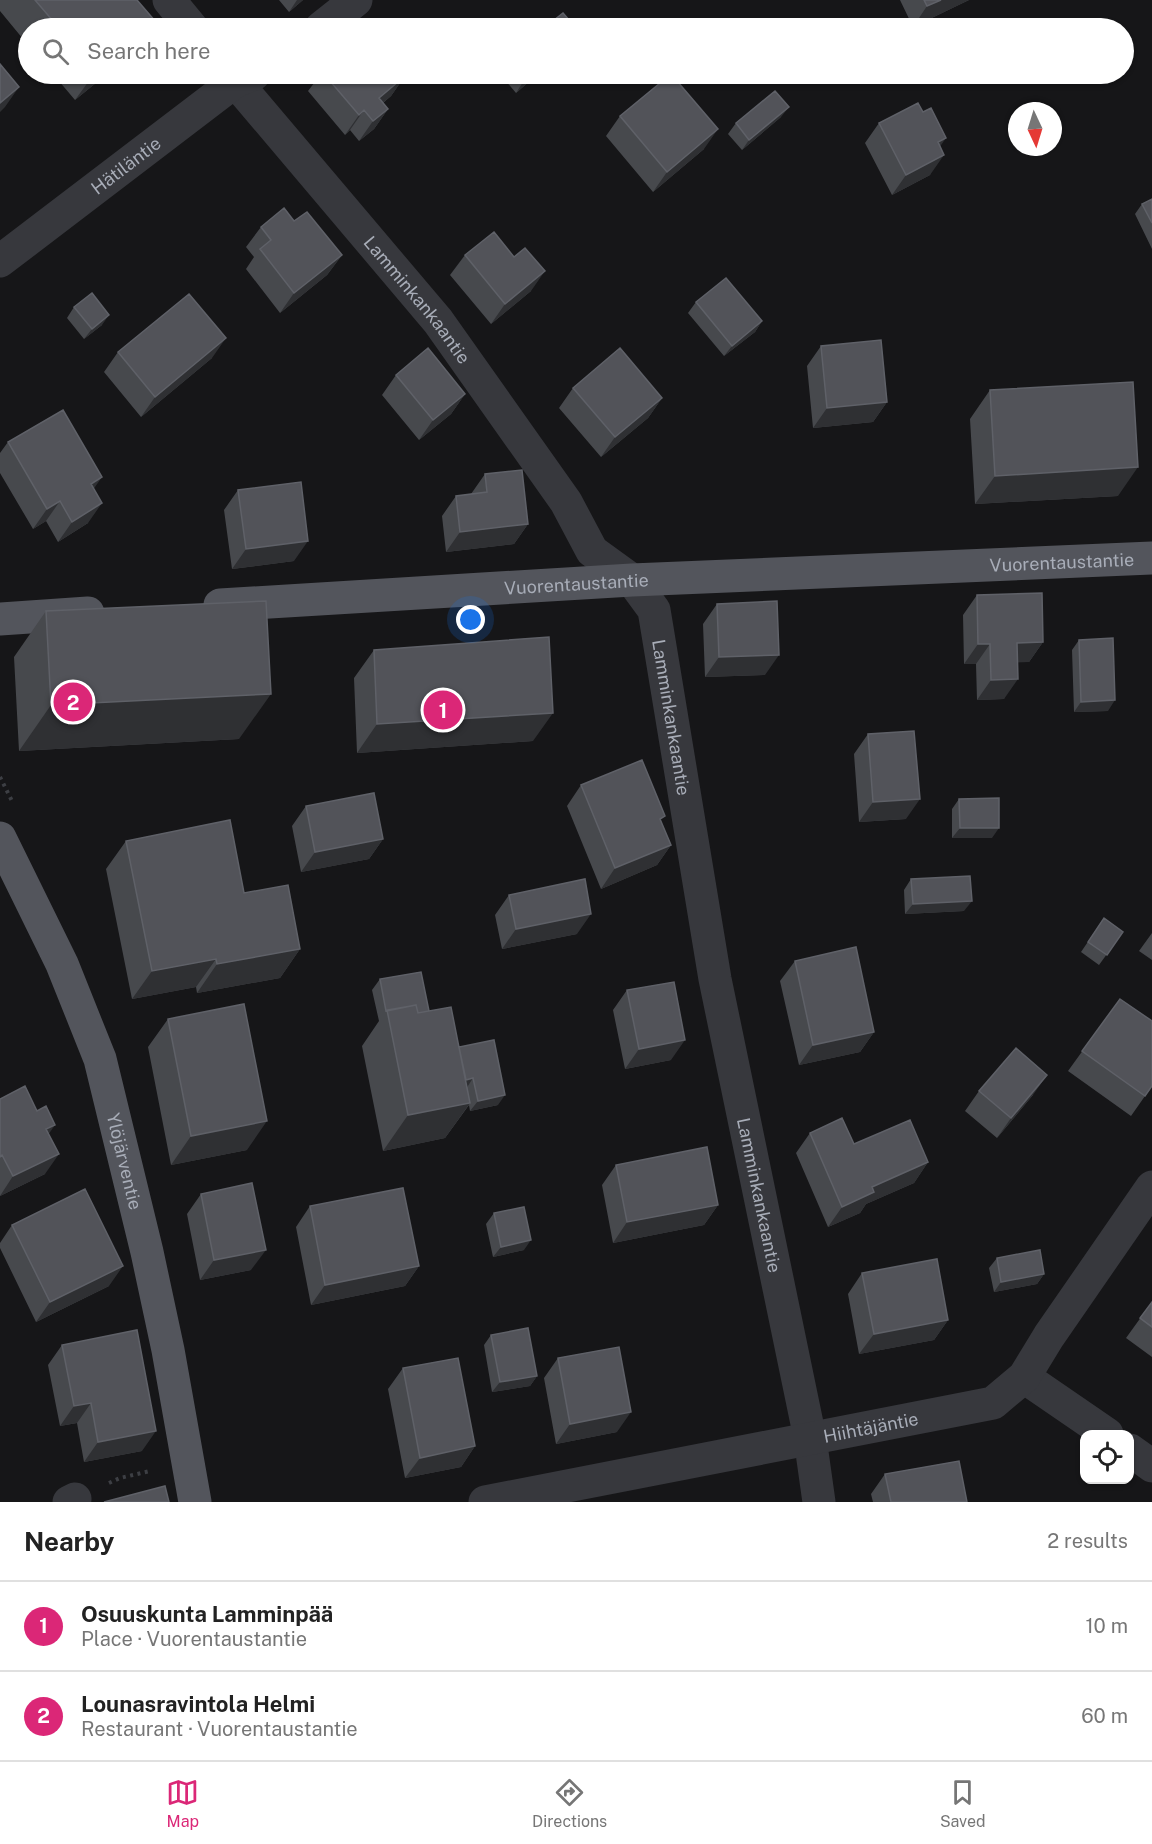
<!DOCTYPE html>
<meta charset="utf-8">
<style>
:root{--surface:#fff;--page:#f2f2f2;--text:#222;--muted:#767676;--line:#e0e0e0;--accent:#db2777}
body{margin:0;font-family:"Public Sans",sans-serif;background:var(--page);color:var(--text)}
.controls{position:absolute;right:18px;bottom:18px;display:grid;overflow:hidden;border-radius:12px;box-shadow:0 2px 4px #0004}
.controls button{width:54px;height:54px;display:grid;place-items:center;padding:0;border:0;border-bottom:2px solid var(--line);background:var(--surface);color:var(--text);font:30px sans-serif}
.compass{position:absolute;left:1008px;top:102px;width:54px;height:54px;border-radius:50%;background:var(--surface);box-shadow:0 2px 4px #0004;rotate:176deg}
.you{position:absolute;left:471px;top:620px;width:21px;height:21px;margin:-15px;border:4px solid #fff;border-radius:50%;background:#1a73e8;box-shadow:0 0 0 9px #1a73e833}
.badge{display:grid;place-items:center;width:39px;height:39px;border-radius:50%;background:var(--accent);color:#fff;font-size:20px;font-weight:700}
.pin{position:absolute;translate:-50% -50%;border:3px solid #fff;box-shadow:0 2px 6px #0006}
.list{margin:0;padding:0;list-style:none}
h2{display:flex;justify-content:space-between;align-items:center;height:78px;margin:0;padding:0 24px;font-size:26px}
h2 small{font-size:20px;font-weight:400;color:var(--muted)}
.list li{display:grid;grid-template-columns:39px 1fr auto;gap:18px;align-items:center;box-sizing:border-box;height:90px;padding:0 24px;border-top:2px solid var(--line)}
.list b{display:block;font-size:22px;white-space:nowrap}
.list p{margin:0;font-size:20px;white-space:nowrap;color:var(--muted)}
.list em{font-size:20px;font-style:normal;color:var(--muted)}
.icon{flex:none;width:33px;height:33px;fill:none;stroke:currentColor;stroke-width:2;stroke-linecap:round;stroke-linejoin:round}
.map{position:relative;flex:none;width:1152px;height:1502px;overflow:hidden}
.search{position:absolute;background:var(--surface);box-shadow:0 2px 4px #0004;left:18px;right:18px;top:18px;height:66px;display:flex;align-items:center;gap:15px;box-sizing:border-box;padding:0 21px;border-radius:33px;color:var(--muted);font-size:22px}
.sheet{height:258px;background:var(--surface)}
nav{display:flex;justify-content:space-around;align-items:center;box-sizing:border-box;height:84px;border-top:2px solid var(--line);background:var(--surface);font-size:16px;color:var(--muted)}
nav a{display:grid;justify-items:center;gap:3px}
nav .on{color:var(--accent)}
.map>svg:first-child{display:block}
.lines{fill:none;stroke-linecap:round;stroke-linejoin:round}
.path{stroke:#3d3f44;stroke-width:4;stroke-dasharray:3 4.5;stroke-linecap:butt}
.minor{stroke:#37383d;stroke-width:33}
.major{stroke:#53555c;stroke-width:33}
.wall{fill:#47494d}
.shaded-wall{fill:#2f3033}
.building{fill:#525359;stroke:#5f6168;stroke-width:1.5}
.labels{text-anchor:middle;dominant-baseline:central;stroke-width:4.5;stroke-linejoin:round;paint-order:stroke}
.street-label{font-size:18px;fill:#a8adb8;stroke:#111113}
</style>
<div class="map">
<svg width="1152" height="1502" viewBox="0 0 1152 1502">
<rect width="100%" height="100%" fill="#161618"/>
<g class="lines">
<!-- path -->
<path class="path" d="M0,777L12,801
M109,1483L120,1478L150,1471"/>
<!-- minor -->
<g class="minor">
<path d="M169,0L192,28"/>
<path d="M321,28L356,0"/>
<path id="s1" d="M229,74L438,321L566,502L592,551L632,580L654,610L715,979L810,1438L819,1502"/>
<path id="s2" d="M0,261L236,81L254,74"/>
<path d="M1024,1377L1107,1434"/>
<path d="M1130,1450L1152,1466"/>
<path d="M69,1502L75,1499"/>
<path id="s3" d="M485,1502L993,1403L1024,1377L1049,1336L1152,1187"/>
</g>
<!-- major -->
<g class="major">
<path id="s4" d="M220,605L632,580L1152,558"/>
<path d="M0,619L88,613"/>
<path id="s5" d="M0,838L62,964L100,1059L147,1252L168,1350L195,1502"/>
</g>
</g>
<!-- wall -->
<path class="wall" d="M0,0H137L155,21L150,28H28V45L0,11Z
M279,0H303L289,12Z
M900,0H969L913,27Z
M53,74H107L75,100Z
M321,74H403L405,76L391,96L383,103L388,109L374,129L359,141L350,130L345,135L308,91Z
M500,74H538L516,93Z
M620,116L704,149L653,192L606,136Z
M781,117L742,150L728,134L736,123Z
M879,123L940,147L930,175L892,195L865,143Z
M1152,199V249L1135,214L1142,204Z
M294,221L342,255L327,275L280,313L246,269L254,257L246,247L261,227Z
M465,255L531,291L491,324L450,275Z
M696,302L762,321L755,332L724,356L688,313Z
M74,307L102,325L84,339L67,318Z
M821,346L887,402L873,422L813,428L807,366Z
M118,352L212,358L141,417L104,372Z
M396,375L465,394L451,414L419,440L382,395Z
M573,388L662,398L648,418L601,457L559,408Z
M990,390L1118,496L975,504L970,419Z
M8,442L94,489L88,523L58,542L46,521L33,529L0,473V453Z
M485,474L528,524L514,544L446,552L442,516L456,496L471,494Z
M238,490L294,561L232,569L224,510Z
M977,595L1043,642L1029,662H1017L1004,699L977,700L976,664H964L963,615Z
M717,604L765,675L705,677L703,624Z
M46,611L239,739L19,751L14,657Z
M1079,640L1108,711L1074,712L1072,650Z
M374,650L533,741L357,753L354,678Z
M868,734L906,819L859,822L854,754Z
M581,785L661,822L671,845L657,865L601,889L567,806Z
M959,799L992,838H952V809Z
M306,806L383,839L369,859L301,872L292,826Z
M126,841L244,893L300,949L280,978L197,993L196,987L132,999L106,869Z
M911,879L964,911L905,914L904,890Z
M509,895L577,934L502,949L495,915Z
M1104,918L1123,932L1099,965L1081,952Z
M1152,933V960L1139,951Z
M795,961L874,1032L860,1052L799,1065L780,981Z
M380,979L429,1011L459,1047L498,1105L470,1111L469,1105L445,1138L383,1151L362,1046L379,1021L372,990Z
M627,990L671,1060L625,1069L613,1010Z
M1120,999L1152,1086L1131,1116L1068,1071Z
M168,1019L247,1150L171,1165L148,1047Z
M979,1091L1033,1095L997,1138L965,1111Z
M0,1099L49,1134L45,1174L0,1196Z
M810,1133L854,1144L928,1162L914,1183L866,1204L860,1213L828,1227L796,1153Z
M616,1165L718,1205L704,1225L613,1243L602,1185Z
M201,1194L251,1270L200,1280L187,1214Z
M310,1206L419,1266L405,1286L311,1305L296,1227Z
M494,1213L524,1250L493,1257L486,1224Z
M12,1225L109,1286L36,1322L0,1248V1243Z
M997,1258L1044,1274L1037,1284L994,1292L989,1268Z
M862,1273L948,1320L934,1340L859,1354L848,1294Z
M1152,1302V1357L1126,1338Z
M491,1335L537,1376L530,1386L492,1392L484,1345Z
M62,1345L142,1451L84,1462L77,1423L60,1426L48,1365Z
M558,1358L617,1432L556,1444L544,1378Z
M403,1368L475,1446L461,1467L405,1478L388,1389Z
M885,1474L967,1502H873L871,1494Z"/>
<!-- shaded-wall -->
<path class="shaded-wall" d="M297,0H303L289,12Z
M941,0H969L913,27L927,6Z
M94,74H107L75,100Z
M533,74H538L516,93L523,82Z
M405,76L391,96L368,115L379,98Z
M19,87L5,107L0,112V103Z
M789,107L781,117L742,150L749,140Z
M388,109L374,129L359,141L373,121Z
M364,110L350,130L345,135L359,115Z
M718,129L704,149L653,192L667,172Z
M946,138L932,158L938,142Z
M944,155L930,175L892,195L906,175Z
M342,255L327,275L280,313L294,293Z
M545,271L531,291L491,324L505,304Z
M109,315L102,325L84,339L92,329Z
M762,321L755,332L724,356L732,346Z
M226,338L212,358L141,417L155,397Z
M465,394L451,414L419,440L433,420Z
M662,398L648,418L601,457L615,437Z
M887,402L873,422L813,428L827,408Z
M1138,467L1118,496L975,504L995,476Z
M102,477L88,497L91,484Z
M60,501L46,521L33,529L47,509Z
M102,503L88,523L58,542L72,522Z
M528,524L514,544L446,552L460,532Z
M308,541L294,561L232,569L246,549Z
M1043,642L1029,662L1003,663L1017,643Z
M978,644H990L976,664H964Z
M779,655L765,675L705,677L719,657Z
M1018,679L1004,699L977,700L991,680Z
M271,694L239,739L19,751L51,705Z
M1115,700L1108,711L1074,712L1081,702Z
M553,713L533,741L357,753L377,724Z
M920,799L906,819L859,822L873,802Z
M960,828H999L992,838H952Z
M383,839L369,859L301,872L315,852Z
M671,845L657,865L601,889L615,868Z
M972,901L964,911L905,914L913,904Z
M591,914L577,934L502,949L516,929Z
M300,949L280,978L197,993L217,964Z
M216,959L196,987L132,999L152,971Z
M874,1032L860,1052L799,1065L813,1045Z
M685,1040L671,1060L625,1069L639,1049Z
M1047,1075L1033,1095L997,1138L1011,1118Z
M473,1078L466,1089L456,1082Z
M505,1095L498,1105L470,1111L478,1101Z
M470,1103L445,1138L383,1151L408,1115Z
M267,1121L247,1150L171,1165L191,1136Z
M55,1125L41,1145L46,1129Z
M59,1154L45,1174L0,1196L13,1176Z
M928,1162L914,1183L866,1204L860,1213L828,1227L842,1207L872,1187Z
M718,1205L704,1225L613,1243L627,1222Z
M531,1240L524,1250L493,1257L501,1247Z
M266,1250L251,1270L200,1280L214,1260Z
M123,1266L109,1286L36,1322L50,1302Z
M419,1266L405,1286L311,1305L325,1285Z
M1044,1274L1037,1284L994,1292L1001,1282Z
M948,1320L934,1340L859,1354L874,1334Z
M537,1376L530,1386L492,1392L500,1382Z
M91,1403L77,1423L60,1426L74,1406Z
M631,1412L617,1432L556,1444L570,1424Z
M156,1431L142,1451L84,1462L98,1442Z
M475,1446L461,1467L405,1478L420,1458Z"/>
<!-- building -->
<path class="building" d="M35,0H137L155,21L146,28H59Z
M924,0H941L927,6Z
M563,13L576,28H544Z
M0,64L19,87L0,103Z
M324,74H403L405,76L379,98L388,109L373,121L364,110L359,115Z
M516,74H533L523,82Z
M671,74L718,129L667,172L620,116Z
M775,91L789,107L749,140L736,123Z
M918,103L923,112L931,108L946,138L938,142L944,155L906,175L879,123Z
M1152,199V223L1142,204Z
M284,208L294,221L307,212L342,255L294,293L260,249L271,240L261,227Z
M494,232L514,257L525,248L545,271L505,304L465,255Z
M726,278L762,321L732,346L696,302Z
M92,293L109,315L92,329L74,307Z
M189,294L226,338L155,397L118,352Z
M881,340L887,402L827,408L821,346Z
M428,348L465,394L433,420L396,375Z
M620,348L662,398L615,437L573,388Z
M1133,382L1138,467L995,476L990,390Z
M63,410L102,477L91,484L102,503L72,522L60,501L47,509L8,442Z
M522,470L528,524L460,532L456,496L487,492L485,474Z
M301,482L308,541L246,549L238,490Z
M1042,593L1043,642L1017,643L1018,679L991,680L990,644H978L977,595Z
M266,601L271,694L51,705L46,611Z
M777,601L779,655L719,657L717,604Z
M549,637L553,713L377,724L374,650Z
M1113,638L1115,700L1081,702L1079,640Z
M914,731L920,799L873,802L868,734Z
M642,760L665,816L660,819L671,845L615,868L581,785Z
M374,793L383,839L315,852L306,806Z
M999,798V828H960L959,799Z
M230,820L244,893L288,885L300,949L217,964L216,959L152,971L126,841Z
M970,876L972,901L913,904L911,879Z
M585,879L591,914L516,929L509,895Z
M1104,918L1123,932L1107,955L1088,942Z
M856,947L874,1032L813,1045L795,961Z
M421,972L429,1011L418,1013L416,1005L386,1011L380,979Z
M674,982L685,1040L639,1049L627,990Z
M1120,999L1152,1021V1086L1145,1096L1082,1051Z
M244,1004L267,1121L191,1136L168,1019Z
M416,1005L418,1013L451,1007L470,1103L408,1115L387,1010Z
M494,1040L505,1095L478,1101L473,1078L466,1080L459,1047Z
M1016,1048L1047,1075L1011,1118L979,1091Z
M25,1086L37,1111L46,1106L55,1125L46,1129L59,1154L13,1176L2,1155L0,1157V1099Z
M842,1118L854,1144L910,1120L928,1162L872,1187L874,1192L842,1207L810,1133Z
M707,1147L718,1205L627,1222L616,1165Z
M252,1183L266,1250L214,1260L201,1194Z
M403,1188L419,1266L325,1285L310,1206Z
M85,1189L123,1266L50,1302L12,1225Z
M524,1207L531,1240L501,1247L494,1213Z
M1040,1250L1044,1274L1001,1282L997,1258Z
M937,1259L948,1320L874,1334L862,1273Z
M1152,1302V1327L1140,1318Z
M528,1328L537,1376L500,1382L491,1335Z
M137,1330L156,1431L98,1442L91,1403L74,1406L62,1345Z
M619,1347L631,1412L570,1424L558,1358Z
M458,1358L475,1446L420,1458L403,1368Z
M959,1461L967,1502H891L885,1474Z
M165,1486L169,1502H104Z"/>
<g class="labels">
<!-- street labels -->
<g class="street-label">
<text stroke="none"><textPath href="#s2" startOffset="158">Hätiläntie</textPath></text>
<text stroke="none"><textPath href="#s1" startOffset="294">Lamminkankaantie</textPath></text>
<text stroke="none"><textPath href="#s4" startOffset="843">Vuorentaustantie</textPath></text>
<text stroke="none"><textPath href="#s4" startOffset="357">Vuorentaustantie</textPath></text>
<text stroke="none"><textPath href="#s1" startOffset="796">Lamminkankaantie</textPath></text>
<text stroke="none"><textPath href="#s5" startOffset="348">Ylöjärventie</textPath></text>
<text stroke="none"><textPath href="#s1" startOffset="1282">Lamminkankaantie</textPath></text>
<text stroke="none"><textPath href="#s3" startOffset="393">Hiihtäjäntie</textPath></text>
</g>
</g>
</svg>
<div class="controls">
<button><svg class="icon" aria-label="locate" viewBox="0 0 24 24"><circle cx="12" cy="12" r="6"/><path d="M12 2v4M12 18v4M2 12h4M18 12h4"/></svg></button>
</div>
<svg class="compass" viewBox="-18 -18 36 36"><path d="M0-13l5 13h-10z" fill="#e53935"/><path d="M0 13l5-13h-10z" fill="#767676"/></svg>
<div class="you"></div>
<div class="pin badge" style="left:443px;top:710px">1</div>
<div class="pin badge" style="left:73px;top:702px">2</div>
<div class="search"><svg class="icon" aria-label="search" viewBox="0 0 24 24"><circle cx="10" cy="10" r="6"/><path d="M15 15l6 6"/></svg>Search here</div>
</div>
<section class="sheet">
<h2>Nearby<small>2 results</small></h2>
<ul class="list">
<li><span class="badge">1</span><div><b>Osuuskunta Lamminpää</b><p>Place · Vuorentaustantie</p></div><em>10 m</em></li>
<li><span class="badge">2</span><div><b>Lounasravintola Helmi</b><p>Restaurant · Vuorentaustantie</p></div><em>60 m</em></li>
</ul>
</section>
<nav>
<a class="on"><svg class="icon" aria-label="map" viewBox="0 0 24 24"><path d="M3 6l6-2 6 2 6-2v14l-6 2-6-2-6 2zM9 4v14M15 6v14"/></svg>Map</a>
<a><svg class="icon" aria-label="directions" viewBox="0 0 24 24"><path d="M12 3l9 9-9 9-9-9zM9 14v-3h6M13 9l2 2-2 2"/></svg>Directions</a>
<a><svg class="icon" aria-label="saved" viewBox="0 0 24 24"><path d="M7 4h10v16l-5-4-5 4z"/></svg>Saved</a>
</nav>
